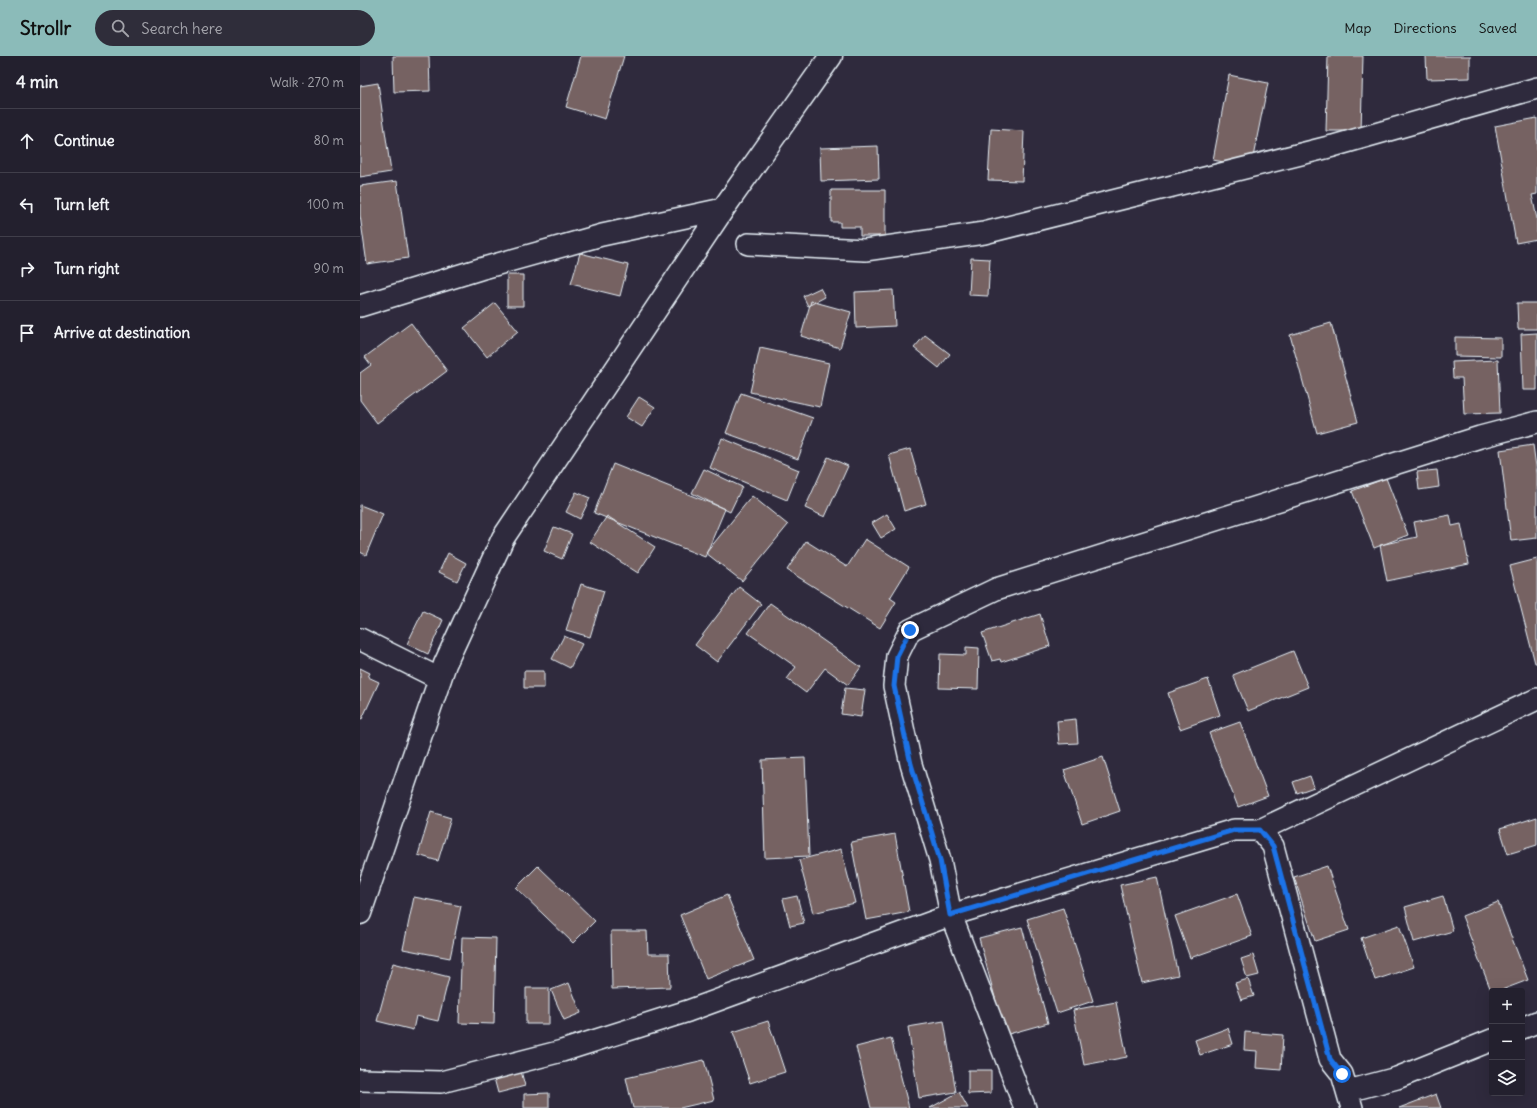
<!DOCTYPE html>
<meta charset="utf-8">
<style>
:root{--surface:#23202e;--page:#2f2d3a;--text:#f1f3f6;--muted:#a3a3aa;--line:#403e4a;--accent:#8bbbb9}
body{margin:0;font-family:Delius,sans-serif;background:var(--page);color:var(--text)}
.controls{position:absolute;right:12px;bottom:12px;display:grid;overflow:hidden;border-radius:4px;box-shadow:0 4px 16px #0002}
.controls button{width:36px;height:36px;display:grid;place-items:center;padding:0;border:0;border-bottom:1px solid var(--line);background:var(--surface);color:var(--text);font:20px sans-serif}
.stop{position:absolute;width:12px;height:12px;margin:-9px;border:3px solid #1a73e8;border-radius:50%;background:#fff}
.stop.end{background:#1a73e8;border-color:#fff;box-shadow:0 1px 4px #0008}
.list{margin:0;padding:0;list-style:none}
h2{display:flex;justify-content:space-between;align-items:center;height:52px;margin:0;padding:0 16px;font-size:17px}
h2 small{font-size:13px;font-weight:400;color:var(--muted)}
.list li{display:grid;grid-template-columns:26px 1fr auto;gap:12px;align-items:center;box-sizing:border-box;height:64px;padding:0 16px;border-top:1px solid var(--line)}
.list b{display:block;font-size:15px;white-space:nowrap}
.list em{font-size:13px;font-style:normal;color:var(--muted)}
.icon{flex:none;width:22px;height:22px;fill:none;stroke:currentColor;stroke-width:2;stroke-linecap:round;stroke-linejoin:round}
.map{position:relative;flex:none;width:1177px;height:1052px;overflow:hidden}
header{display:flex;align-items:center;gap:24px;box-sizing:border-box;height:56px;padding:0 20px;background:var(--accent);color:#111}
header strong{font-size:19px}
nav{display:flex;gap:22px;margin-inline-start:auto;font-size:14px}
.search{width:280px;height:36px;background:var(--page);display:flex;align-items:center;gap:10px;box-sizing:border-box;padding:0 14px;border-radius:22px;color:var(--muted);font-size:15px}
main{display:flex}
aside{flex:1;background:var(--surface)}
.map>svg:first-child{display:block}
.building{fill:#766262;stroke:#e8f1f8}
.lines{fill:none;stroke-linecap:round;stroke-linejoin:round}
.street-casing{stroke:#e8f1f8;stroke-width:24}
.secondary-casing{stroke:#e8f1f8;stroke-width:25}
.street{stroke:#2f2a3d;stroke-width:21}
.secondary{stroke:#2f2a3d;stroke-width:22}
.route{stroke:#1a73e8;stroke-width:5}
</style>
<header>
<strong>Strollr</strong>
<div class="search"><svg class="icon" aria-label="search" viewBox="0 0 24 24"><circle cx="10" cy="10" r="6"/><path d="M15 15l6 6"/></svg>Search here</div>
<nav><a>Map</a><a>Directions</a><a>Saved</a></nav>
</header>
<main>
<aside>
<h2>4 min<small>Walk · 270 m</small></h2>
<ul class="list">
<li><svg class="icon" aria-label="ahead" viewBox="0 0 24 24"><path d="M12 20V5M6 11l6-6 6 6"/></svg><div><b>Continue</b></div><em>80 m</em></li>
<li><svg class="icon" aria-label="left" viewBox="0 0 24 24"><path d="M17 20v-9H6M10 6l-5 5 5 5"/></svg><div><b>Turn left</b></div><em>100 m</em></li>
<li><svg class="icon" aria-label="right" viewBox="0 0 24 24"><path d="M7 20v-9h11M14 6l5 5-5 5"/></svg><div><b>Turn right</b></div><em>90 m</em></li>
<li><svg class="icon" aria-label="arrive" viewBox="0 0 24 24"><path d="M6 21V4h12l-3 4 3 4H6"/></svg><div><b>Arrive at destination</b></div></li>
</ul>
</aside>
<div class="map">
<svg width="1177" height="1052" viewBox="0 0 1177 1052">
<rect width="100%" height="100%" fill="#2f2a3d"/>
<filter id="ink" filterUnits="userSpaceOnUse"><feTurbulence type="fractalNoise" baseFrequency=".025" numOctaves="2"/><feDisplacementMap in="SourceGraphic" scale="8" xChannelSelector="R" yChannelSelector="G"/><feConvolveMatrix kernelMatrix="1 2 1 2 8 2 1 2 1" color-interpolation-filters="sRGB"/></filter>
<g filter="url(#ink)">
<!-- building -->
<path class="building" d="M33,0H69L70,35L34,36Z
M221,0H264L245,63L206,51Z
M968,0H1003L1001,75H966Z
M1066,0H1110V22L1067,23Z
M869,19L908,27L891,111L853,104Z
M18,27L31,116L0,121V30Z
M1177,62V138L1172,139L1177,163V183L1156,187L1135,70Z
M631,73L664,75L662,125L628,124Z
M518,90L519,123L461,125L460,92Z
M37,125L48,202L7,208L0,159V130Z
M471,134H525V180H500V171H480V166H471Z
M220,197L268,209L260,240L211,228Z
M611,202L630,203L628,240L609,239Z
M147,219H163V250H147Z
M460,232L465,241L448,250L443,240Z
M533,234L535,270L496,272L495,236Z
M451,245L491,256L480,292L441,280Z
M135,247L158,275L127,301L104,272Z
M1157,247H1177V273H1158Z
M51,267L87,315L17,367L0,344V317L11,309L5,301Z
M971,267L998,366L957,377L930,279Z
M1177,277V334H1163L1161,278Z
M565,279L590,298L579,312L554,292Z
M1095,281L1141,282V301L1095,300Z
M400,292L469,307L460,351L390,336Z
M1138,304L1140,357L1104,358L1102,322H1093L1092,306Z
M381,337L453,362L438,403L366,377Z
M279,341L295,351L282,371L266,361Z
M362,382L439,414L427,444L350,412Z
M1173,389L1177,418V482L1151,485L1140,394Z
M550,393L566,448L544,455L529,399Z
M468,401L488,410L465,461L445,452Z
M253,408L365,453L345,501L234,457Z
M344,413L382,431L370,456L332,437Z
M1077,414L1079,431L1059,434L1057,416Z
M1026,422L1048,479L1014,492L992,435Z
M216,436L230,442L220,463L206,456Z
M392,440L428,469L382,525L346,497Z
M0,449L23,458L6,499L0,496Z
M527,458L536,473L521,482L512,467Z
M1090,459L1092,470L1101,468L1109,508L1027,525L1020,489L1057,481L1054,466Z
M247,460L295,491L278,517L230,486Z
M194,471L212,478L202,503L184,495Z
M505,483L549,511L530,542L536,546L520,572L427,514L446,485L487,511Z
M88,497L106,507L97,525L79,516Z
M1177,503V607H1175L1150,510Z
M221,528L244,535L230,581L206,574Z
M379,531L401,548L357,606L335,589Z
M410,547L501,611L488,629L465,612L446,637L427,623L436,611L388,577Z
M63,555L83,564L68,598L47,588Z
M680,558L690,590L641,606L640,603L632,605L622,577Z
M204,580L222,588L210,612L192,603Z
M606,591L619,592L618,633L579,632L580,598L606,599Z
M933,595L948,631L888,655L873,619Z
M0,612L10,617L8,621L19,626L2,663L0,662Z
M164,615H184V632H164Z
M848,623L860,659L820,673L808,637Z
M485,632L505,634L501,661L481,658Z
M716,663L718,687L699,688L697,665Z
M880,666L908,740L878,751L849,677Z
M743,701L760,755L722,768L704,714Z
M445,702L449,800L405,802L402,704Z
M950,720L954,731L937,737L933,726Z
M71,756L91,762L78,805L58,799Z
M1177,761V789L1148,798L1140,773Z
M535,778L549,856L506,864L491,786Z
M481,793L495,847L453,857L439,804Z
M178,810L235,865L213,887L156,832Z
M967,810L989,874L955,885L934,821Z
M797,821L818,919L782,927L760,829Z
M877,838L892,880L830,902L815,860Z
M367,839L394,904L346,923L320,859Z
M437,840L444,867L430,870L423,843Z
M1083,840L1093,875L1054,886L1045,851Z
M54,841L101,850L90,902L43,893Z
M1138,846L1168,924L1139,935H1132V937L1102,860Z
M703,852L733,945L697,957L667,863Z
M1039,869L1054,911L1015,924L1001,882Z
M662,871L688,967L645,979L619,882Z
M251,875H287L288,898H309L310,931L252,933Z
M102,881L136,882L134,968L99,967Z
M893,899L899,919L887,922L881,903Z
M33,907L89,921L78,965L56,960L53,974L17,965Z
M888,923L894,940L881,944L875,927Z
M209,927L221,957L204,964L191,934Z
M166,932H189V968H166Z
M756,946L767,1001L724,1009L713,954Z
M408,965L425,1016L390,1027L373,976Z
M584,965L596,1036L559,1042L548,971Z
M868,972L873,988L840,999L835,984Z
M885,976L923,979L921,1014L896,1012L897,995L884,994Z
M531,982L549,1052H511L496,991Z
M344,1004L354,1044L320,1052H273L266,1022Z
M608,1014H631V1037L608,1038Z
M161,1015L165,1030L138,1037L134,1022Z
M599,1036L608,1052H570Z
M189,1037V1052H164V1038Z
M1076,1038L1081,1052H1039Z"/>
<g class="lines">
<!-- street casing -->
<g class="street-casing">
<path id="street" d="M388,188L505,194L624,177L973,90L1177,32
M0,250L120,213L242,179L363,153
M0,583L80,623
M900,774L1177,643
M1162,972L1177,966
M0,1024L81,1026L202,995L328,955L591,859L874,774H900L913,790L970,1003L982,1018L992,1052
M988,1035L1037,1022L1132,984
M665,1052L591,859L580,804L551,708L534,630L537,600L550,574L636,533L1120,381L1177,366"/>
</g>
<!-- secondary casing -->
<g class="secondary-casing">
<path id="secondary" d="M0,857L85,608L143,482L363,153L471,0"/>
</g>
<!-- street -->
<use href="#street" class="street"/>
<!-- secondary -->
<use href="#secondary" class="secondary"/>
</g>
</g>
<g class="lines" filter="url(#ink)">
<!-- route -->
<path class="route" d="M550,574L537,600L534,630L551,708L580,804L590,859L874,774H900L913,790L970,1003L982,1018"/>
</g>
</svg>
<div class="controls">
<button>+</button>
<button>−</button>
<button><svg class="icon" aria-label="layers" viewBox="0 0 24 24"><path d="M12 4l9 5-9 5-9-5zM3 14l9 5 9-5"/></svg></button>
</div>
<div class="stop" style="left:982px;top:1018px"></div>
<div class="stop end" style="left:550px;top:574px"></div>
</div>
</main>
